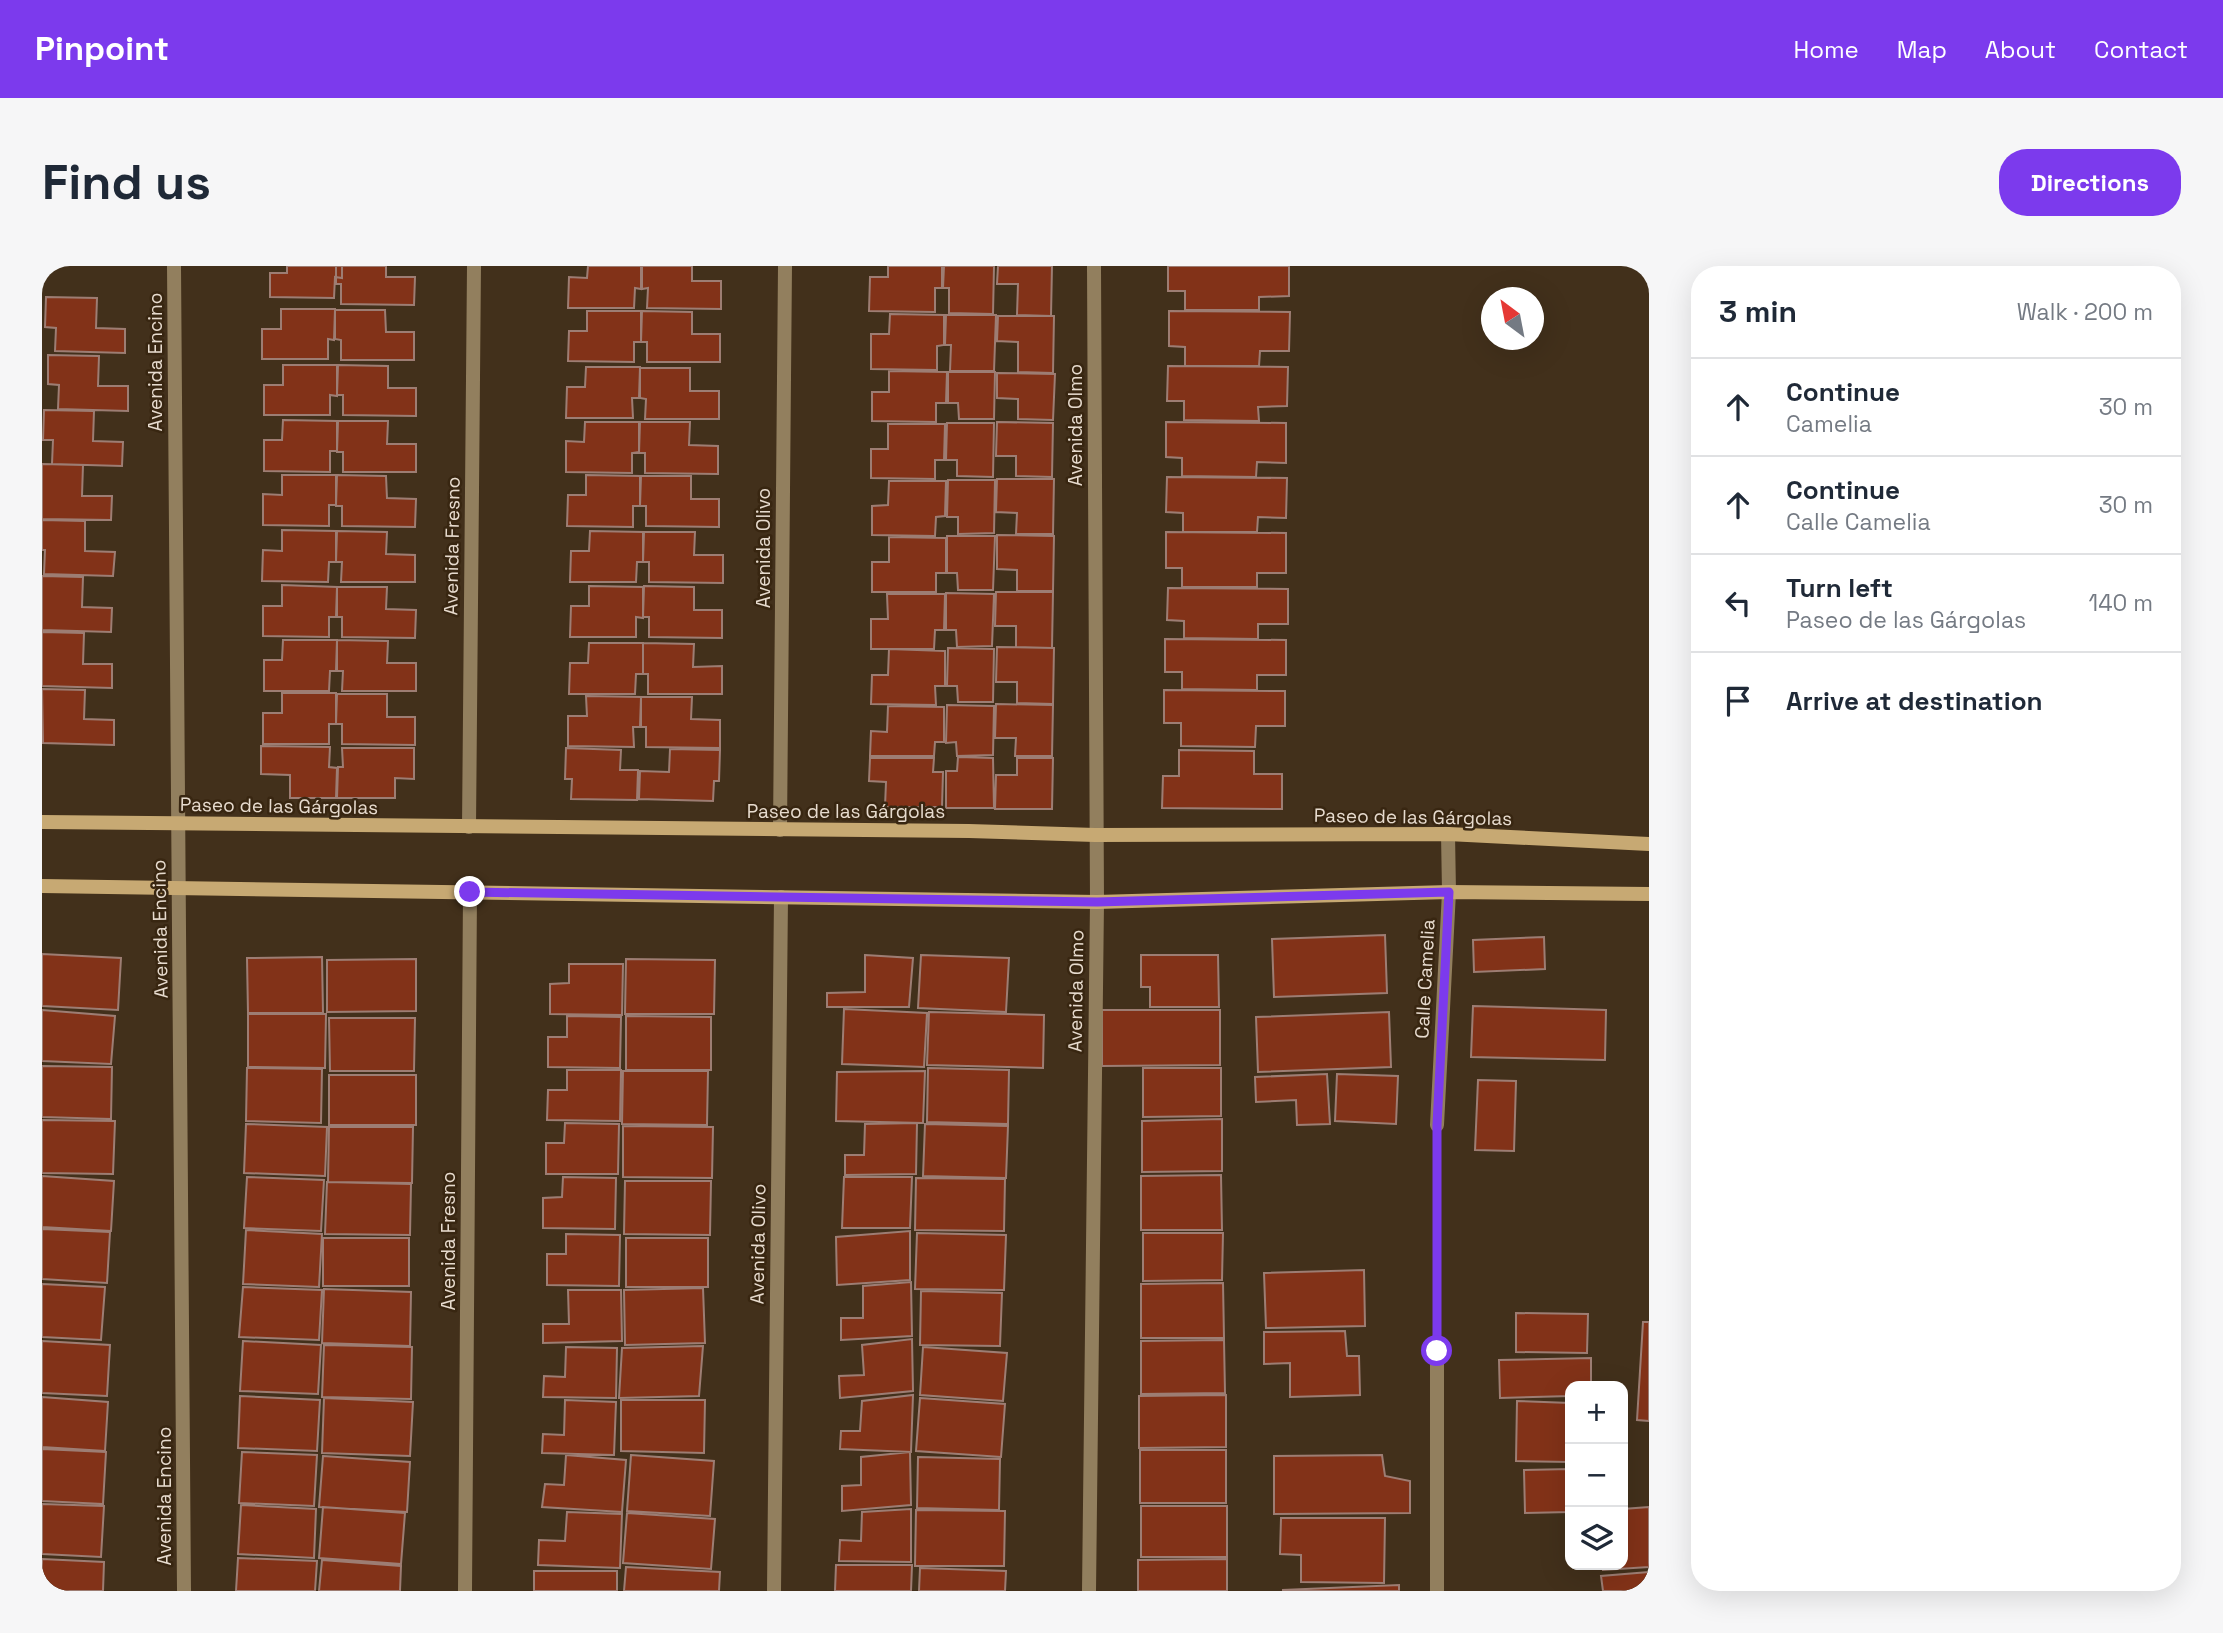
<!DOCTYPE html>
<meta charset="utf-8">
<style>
:root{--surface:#fff;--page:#f6f6f7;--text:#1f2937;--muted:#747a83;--line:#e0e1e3;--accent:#7c3aed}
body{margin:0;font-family:"Space Grotesk",sans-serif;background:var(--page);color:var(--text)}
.controls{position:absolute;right:21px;bottom:21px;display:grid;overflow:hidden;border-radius:14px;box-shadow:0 7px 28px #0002}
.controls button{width:63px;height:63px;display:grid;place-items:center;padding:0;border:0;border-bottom:2px solid var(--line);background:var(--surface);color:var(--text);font:35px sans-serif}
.compass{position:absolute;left:1439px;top:21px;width:63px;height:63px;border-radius:50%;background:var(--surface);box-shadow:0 7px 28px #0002;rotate:328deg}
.stop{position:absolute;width:21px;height:21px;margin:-16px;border:5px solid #7c3aed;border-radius:50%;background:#fff}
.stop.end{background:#7c3aed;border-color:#fff;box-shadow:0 2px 7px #0008}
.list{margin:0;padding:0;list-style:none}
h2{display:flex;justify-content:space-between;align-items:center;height:91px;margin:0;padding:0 28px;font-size:30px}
h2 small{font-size:23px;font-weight:400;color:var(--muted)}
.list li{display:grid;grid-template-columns:46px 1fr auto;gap:21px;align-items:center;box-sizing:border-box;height:98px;padding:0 28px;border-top:2px solid var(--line)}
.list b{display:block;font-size:26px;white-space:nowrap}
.list p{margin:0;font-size:23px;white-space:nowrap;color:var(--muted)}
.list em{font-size:23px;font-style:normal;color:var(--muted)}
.icon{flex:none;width:38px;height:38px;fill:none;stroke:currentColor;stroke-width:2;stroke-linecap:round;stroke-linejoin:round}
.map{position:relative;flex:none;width:1607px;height:1325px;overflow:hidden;border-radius:28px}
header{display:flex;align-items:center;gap:42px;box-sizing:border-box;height:98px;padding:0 35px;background:var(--accent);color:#fff}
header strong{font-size:33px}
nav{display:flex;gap:38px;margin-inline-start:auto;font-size:24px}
.intro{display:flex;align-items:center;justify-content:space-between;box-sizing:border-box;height:168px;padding:0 42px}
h1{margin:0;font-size:49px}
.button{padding:18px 32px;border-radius:28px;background:var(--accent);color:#fff;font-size:24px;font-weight:700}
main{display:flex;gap:42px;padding:0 42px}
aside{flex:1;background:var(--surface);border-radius:28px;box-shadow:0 7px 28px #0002}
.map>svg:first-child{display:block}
.building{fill:#823218;stroke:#9d7d73;stroke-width:2}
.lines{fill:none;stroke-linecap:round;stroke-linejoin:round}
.path{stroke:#9b8d7c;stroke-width:4.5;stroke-dasharray:2 5;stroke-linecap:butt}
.street{stroke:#927f5e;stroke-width:14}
.secondary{stroke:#c7a973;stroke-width:14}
.route{stroke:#7c3aed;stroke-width:9}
.labels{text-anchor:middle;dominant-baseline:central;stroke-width:5;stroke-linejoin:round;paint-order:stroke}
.street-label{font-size:19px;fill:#e7dbce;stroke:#382611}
</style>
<header>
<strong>Pinpoint</strong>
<nav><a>Home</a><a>Map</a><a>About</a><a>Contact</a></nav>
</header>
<div class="intro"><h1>Find us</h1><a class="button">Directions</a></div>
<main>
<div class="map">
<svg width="1607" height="1325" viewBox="0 0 1607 1325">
<rect width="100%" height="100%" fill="#42301b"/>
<!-- building -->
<path class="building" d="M245,0H300V12L293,11L292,32L228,31V7H245Z
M294,0H344V11H373L372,39L299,38V18H294Z
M546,0H599V23L593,22L592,42H526L527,11L545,12Z
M600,0H650V15H679V43L605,42L606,22L600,23Z
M846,0H900V22H893V46L827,45L828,11H846Z
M902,0H952L951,48L907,47V22H901Z
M956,0H1010L1009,50L975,49L976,18H955Z
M1126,0H1247V30L1217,31V44H1143V25H1126Z
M4,31L55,32L54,62L83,63V87L13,85L14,62L3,61Z
M239,43H293L292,74L286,73V93H220V63H239Z
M293,44H343L344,66H372V94H299V74L293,73Z
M545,45H599V76H592V96L526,95L527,65H545Z
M600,45L650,46V68H678V96H605V76H599Z
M1127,45L1248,46L1247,85H1218L1217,100H1143V81L1127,80Z
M848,48L902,49V79L895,80V104L829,103V68H847Z
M904,49H954L952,105H908L909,79H903Z
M956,50H1012L1011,107L976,106V76L955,75Z
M6,89L57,90L56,120H86V145L16,143L17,119L6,118Z
M241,99H295V130L288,129V149H222V119H241Z
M296,99L346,100V122H374V150L301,149V129H295Z
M1126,100L1246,101L1245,140L1216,141L1217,155L1142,154V135H1125Z
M544,101H598L597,132H590L591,152H524L525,121H543Z
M598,102H648V125H677V153H603L604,133L598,132Z
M847,105L905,106L904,137H894V156L830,155V126H847Z
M906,106H953L952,153H917L916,137H906Z
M955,107L1013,108L1011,154L976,153V133L955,132Z
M2,144L52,145L51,175L81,176L80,200L10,198L11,174H1Z
M241,154L295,155V185H288V206L222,205V174H240Z
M296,155H346L345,178H374V206H301V186H295Z
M543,156H597V186L590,187V207L524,206V175L542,176Z
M598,156H648L647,179L676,180V208L603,207V187H597Z
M955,156L1011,157L1010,211L974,210V190H954Z
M1124,156L1244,157V197L1215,196L1214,211L1140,210V192L1124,191Z
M905,157H952L951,211L915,210V194H904Z
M846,158H903L902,194H893V213L829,212V183H846Z
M0,198L41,199L40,230H70L69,254L0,253Z
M240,209H294V239H287V260L221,259V228L240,229Z
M295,209L344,210L345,232L374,233L373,261L300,260V240H294Z
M544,209L598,210V240H591V261L525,260L526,229H544Z
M599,210H649V233H677V261L604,260V240H598Z
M1125,211L1245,212L1244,252L1216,251L1215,266H1141V247L1124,246Z
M955,213H1012L1011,268H974L975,247L954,246Z
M906,214H953L952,267L916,268V251H905Z
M847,215H904L903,250L894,251L893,270L830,269V240L846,239Z
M0,254L43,255V285L73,286L71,310L2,308L3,284H0Z
M240,264L294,265V296H287L286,316L220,315L221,284L240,285Z
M295,265L345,266L344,288L373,289V316H299L300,296H294Z
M548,265L601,266V296H595L594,316H528L529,285H547Z
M602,266H653L652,289H681V317L607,316V296H601Z
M1124,266L1244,267V307H1215V321H1140V302H1124Z
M955,269L1012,270L1011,325H975V304L955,303Z
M905,270H953L951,324H916L915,307H905Z
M847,271L904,272V307H894V326H830V296H847Z
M0,310L41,311L40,341L70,342L69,366L0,364Z
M240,319L295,321L294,351H287V371L221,370V340H240Z
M547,320L601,321V352L594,351V371H528L529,340H547Z
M602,320L652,321V344H680V372L607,371V351H601Z
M295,321H345L344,343L374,344L373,372L300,371V351H295Z
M1126,322L1246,323V358H1216V373L1142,372V355L1125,354Z
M954,326H1011L1010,382L974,381V360H953Z
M904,327L952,328L950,380L915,381L914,364H904Z
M845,328H903L902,364H893L892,383H829V353H846Z
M0,366L42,367L41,398H70V422L0,420Z
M1123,373L1244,374V409H1215V424L1140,423V406H1123Z
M241,374H295L294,405H288L287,425H222V394H240Z
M295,374L346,375L345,397H374V425H300L301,405H295Z
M547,377H601V408H594L593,428H527L528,397H546Z
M601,377L652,378L651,401L680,400V428H606V408H601Z
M955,381L1012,382L1011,438L975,437V416H954Z
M906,382L952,383L951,436H916L915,420H905Z
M847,383L903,385V420H893L894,439L829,438L830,409H846Z
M0,423L43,424L42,453L72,454V479L1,477Z
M1122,424L1243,425V460H1214L1213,481L1139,480V457H1122Z
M240,427H294V458H287V478H221V447H240Z
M295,428H345V451H373V479L300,478V458H294Z
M544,430L599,431L598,461H591L592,481L526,480V450H545Z
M599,431H650L649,453L678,454V482L604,481V461H599Z
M954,438L1011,439L1010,490H973L974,472H953Z
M905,439L952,440L951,489L915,490L914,476L904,477Z
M846,440L902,441V476H893L892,490H828L829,465L845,466Z
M219,480L288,481L287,501L295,502L294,532H248V509L219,508Z
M300,482H372V513L353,512V532H295L296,501H301Z
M524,482L579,484L578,504H596L595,534L529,533L530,513H523Z
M628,483L678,484L677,515H672L671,535L597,533L598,505L627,506Z
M1137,484L1212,485V508H1240V543L1120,542L1121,510H1137Z
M916,491L951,492L952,542H904V505H915Z
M828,492H892L891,506H901L900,541H843L844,516L827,515Z
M975,492H1011L1010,543H953L954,509H975Z
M1343,669L1345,727L1232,731L1230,673Z
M1502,671L1503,703L1432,706L1431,674Z
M0,688L79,692L76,744L0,740Z
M823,689L871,692L867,741H785V727L823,726Z
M879,689L967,692L964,746L876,742Z
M1099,689H1176L1177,741H1108V721H1099Z
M280,691L281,747H206L205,692Z
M374,693V745L285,746V694Z
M584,693L673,694L672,748H583Z
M527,698H581L580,749L508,748V718L527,717Z
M1431,740L1564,744L1563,794L1429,791Z
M802,743L885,747L882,801L800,798Z
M0,744L73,750L69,798L0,795Z
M1060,744H1178V799L1060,800Z
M887,746L1002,749L1001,802L885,799Z
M1347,746L1349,801L1216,806L1214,751Z
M206,748H284L283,802L206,801Z
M525,750L579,751L578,802L506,801V771H525Z
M584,750L669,751V804H584Z
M287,752H373L372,805H288Z
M0,800L70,801L69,853L0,851Z
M205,802L280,803L279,857L204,855Z
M886,802L967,804L966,858L885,856Z
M1101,802H1179V850L1101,851Z
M525,804H579L578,855L505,854L506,824H525Z
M581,805H666L665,859L580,858Z
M883,805L881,857L794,855L795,806Z
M1285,808L1288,858L1255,859L1254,834L1214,836L1213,811Z
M1295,808L1356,810L1354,858L1293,855Z
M287,809H374V859H287Z
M1436,814L1474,815L1472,885L1433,884Z
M1180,853V905L1100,906V855Z
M0,854L73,855L71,908L0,907Z
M523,857L577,858L576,908H504V877H522Z
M875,857L874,908L803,909V889H822L823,858Z
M204,858L285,861L283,910L202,907Z
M883,858L966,860L964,912L881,910Z
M581,860L671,861L670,912L581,911Z
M287,861H371L370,917L286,916Z
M1179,909L1180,964H1099V910Z
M0,910L72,915L69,965L0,961Z
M205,911L282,914L279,965L202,962Z
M521,911L574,912L573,963L501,962V932L520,931Z
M802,911H870L868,962H800Z
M874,912L963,913L962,965L873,964Z
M583,915H669L668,969L582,968Z
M285,916L369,918L368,969L283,968Z
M0,963L68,966L65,1017L0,1013Z
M204,964L280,968L277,1021L201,1018Z
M868,965V1014L795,1019L794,971Z
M875,967L964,969L962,1024L873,1023Z
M1101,967H1181L1180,1014L1101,1015Z
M524,968L578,969L577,1020L505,1019V988H524Z
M281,972H367V1020H281Z
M584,972H666V1021H584Z
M1322,1004L1323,1060L1224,1062L1222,1007Z
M869,1016L870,1070L799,1074V1052H821V1020Z
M1181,1017L1182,1072H1099V1018Z
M0,1018L63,1021L59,1074L0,1071Z
M201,1021L280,1024L277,1074L197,1071Z
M661,1022L663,1077L583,1079L582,1024Z
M282,1023L369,1026L368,1080L280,1077Z
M526,1024H579L580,1075L501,1077V1058H527Z
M879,1025L960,1027L958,1080L878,1079Z
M1474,1047L1546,1048L1545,1087L1474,1086Z
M1601,1056H1607V1155L1595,1154Z
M1303,1065L1305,1090H1317L1318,1129L1248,1131V1097L1222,1098V1066Z
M870,1073L871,1125L798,1132L797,1110L822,1109L820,1079Z
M1182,1074L1183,1127L1099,1128V1075Z
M0,1075L68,1079L65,1130L0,1127Z
M201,1075L279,1079L276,1128L198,1125Z
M282,1079L370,1081L369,1133L280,1131Z
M661,1080L657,1130L577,1132L580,1082Z
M524,1081L575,1082L574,1132L501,1131L502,1110L523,1111Z
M881,1081L965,1087L961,1135L878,1129Z
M1549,1092V1120H1528V1130L1458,1132L1457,1094Z
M871,1129L869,1186L798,1183L799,1165H818L820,1135Z
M1184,1129V1181L1097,1182V1130Z
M198,1130L278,1134L275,1185L196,1182Z
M0,1131L66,1136L63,1185L0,1181Z
M282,1132L371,1136L368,1190L280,1187Z
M878,1132L963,1138L959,1191L874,1185Z
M523,1134L574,1136L572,1189L500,1187L501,1168L522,1169Z
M579,1134H663L662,1187L579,1185Z
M1475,1135L1528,1137V1196L1474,1195Z
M0,1183L64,1186L61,1238L0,1235Z
M1098,1184H1184V1237H1098Z
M200,1186L275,1189L272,1240L197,1237Z
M868,1186L869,1239L800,1245V1220L819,1219V1191Z
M524,1189L584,1194L580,1246L500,1241L503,1218L522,1219Z
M589,1189L672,1195L668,1250L585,1245Z
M1340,1189L1343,1210L1368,1215V1247L1232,1248V1190Z
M281,1190L368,1196L365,1246L277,1241Z
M876,1191L958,1193L957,1244L875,1242Z
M1528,1203V1246L1483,1247L1482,1204Z
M0,1238L62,1240L59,1291L0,1288Z
M199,1239L274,1243L272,1292L196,1288Z
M1099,1240H1185V1291H1099Z
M281,1241L363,1247L359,1298L277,1292Z
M1607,1241V1301L1561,1304V1299H1581V1243Z
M869,1243V1296L797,1295L798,1274L819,1275L820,1246Z
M874,1244L963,1245L962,1300H873Z
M525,1246L580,1248L578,1302L496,1299L497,1274L523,1275Z
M585,1247L673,1253L669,1303L581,1297Z
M1239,1252H1343L1342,1317L1259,1316V1289L1238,1288Z
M196,1292L275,1295L273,1325H194Z
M0,1293L62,1296L61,1325H0Z
M1185,1293V1325H1096V1294Z
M280,1294L359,1300L358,1325H277Z
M794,1299H870L869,1325H793Z
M584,1301L678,1306L677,1325H582Z
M878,1302L964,1305L963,1325H877Z
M492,1305H575V1325H492Z
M1607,1306V1325H1561L1559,1310Z
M1357,1319V1325H1241V1324Z"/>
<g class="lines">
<!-- path -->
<path class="path" d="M1395,1056V890"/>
<!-- street -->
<path class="street" d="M132,0L142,1325
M427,561L432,0
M738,564L743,0
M1395,859L1407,626L1406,568
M1395,1085V1325
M423,1325L428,626
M732,1325L739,631
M1047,1325L1055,636L1052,0"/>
<!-- secondary -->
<path class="secondary" d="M0,556L927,565L1053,569L1406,568L1607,578
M0,620L1055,636L1407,626L1607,628"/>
</g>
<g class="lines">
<!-- route -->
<path class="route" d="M428,626L1055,636L1407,626L1395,859V1085"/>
</g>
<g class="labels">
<!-- street labels -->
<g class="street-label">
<text transform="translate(113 96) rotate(-90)">Avenida Encino</text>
<text transform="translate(1033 159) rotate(-90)">Avenida Olmo</text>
<text transform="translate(410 280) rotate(-89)">Avenida Fresno</text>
<text transform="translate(721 282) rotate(-90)">Avenida Olivo</text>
<text transform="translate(237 540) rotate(1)">Paseo de las Gárgolas</text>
<text x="804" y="545">Paseo de las Gárgolas</text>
<text transform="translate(1371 551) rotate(1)">Paseo de las Gárgolas</text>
<text transform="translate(118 663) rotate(-91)">Avenida Encino</text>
<text transform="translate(1383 713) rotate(-87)">Calle Camelia</text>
<text transform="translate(1034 725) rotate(-89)">Avenida Olmo</text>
<text transform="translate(406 975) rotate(-90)">Avenida Fresno</text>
<text transform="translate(716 978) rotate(-89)">Avenida Olivo</text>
<text transform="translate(122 1230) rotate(-90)">Avenida Encino</text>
</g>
</g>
</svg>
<div class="controls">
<button>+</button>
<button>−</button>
<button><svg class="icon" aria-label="layers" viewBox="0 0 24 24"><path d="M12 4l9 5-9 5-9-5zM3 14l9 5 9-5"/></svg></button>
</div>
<svg class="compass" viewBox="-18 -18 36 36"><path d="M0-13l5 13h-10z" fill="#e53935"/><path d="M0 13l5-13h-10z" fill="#747a83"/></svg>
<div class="stop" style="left:1395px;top:1085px"></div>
<div class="stop end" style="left:428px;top:626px"></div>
</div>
<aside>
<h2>3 min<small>Walk · 200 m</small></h2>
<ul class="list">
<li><svg class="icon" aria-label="ahead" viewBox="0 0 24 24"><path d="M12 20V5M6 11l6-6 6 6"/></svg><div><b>Continue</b><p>Camelia</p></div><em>30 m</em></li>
<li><svg class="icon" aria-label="ahead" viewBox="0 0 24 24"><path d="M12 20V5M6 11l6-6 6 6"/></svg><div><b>Continue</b><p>Calle Camelia</p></div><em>30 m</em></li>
<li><svg class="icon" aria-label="left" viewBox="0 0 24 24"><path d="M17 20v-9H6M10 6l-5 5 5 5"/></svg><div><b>Turn left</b><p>Paseo de las Gárgolas</p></div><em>140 m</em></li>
<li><svg class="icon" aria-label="arrive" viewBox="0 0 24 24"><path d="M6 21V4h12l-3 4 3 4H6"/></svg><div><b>Arrive at destination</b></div></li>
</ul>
</aside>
</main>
